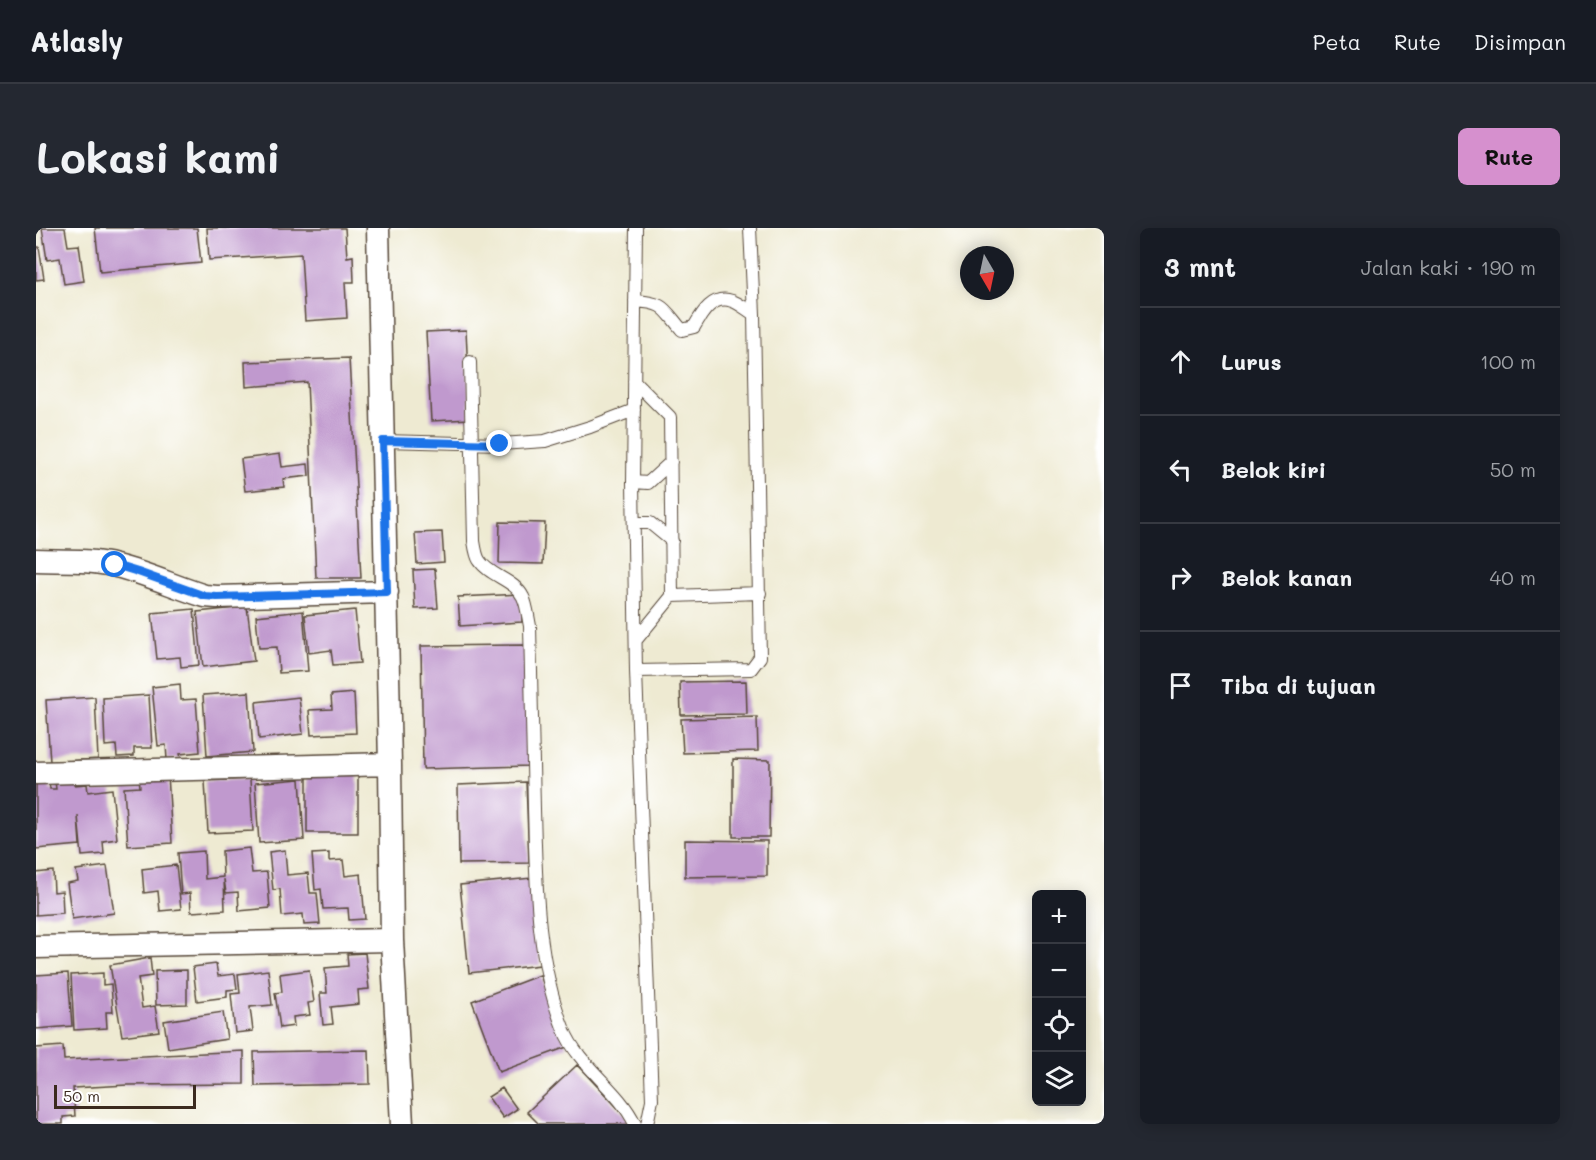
<!DOCTYPE html>
<html lang="id">
<meta charset="utf-8">
<style>
:root{--surface:#171b24;--page:#242831;--text:#f1f3f6;--muted:#9ea1a6;--line:#363941;--accent:#d690ce}
body{margin:0;font-family:Mali,sans-serif;background:var(--page);color:var(--text)}
.controls{position:absolute;right:18px;bottom:18px;display:grid;overflow:hidden;border-radius:9px;box-shadow:0 3px 15px #0003}
.controls button{width:54px;height:54px;display:grid;place-items:center;padding:0;border:0;border-bottom:2px solid var(--line);background:var(--surface);color:var(--text);font:30px sans-serif}
.compass{position:absolute;left:924px;top:18px;width:54px;height:54px;border-radius:50%;background:var(--surface);box-shadow:0 3px 15px #0003;rotate:171deg}
.scale{position:absolute;left:18px;bottom:15px;width:142px;box-sizing:border-box;padding-left:6px;border:3px solid #3b2a1e;border-top:0;font-size:16px;line-height:21px;white-space:nowrap;color:#3b2a1e;-webkit-text-stroke:4px #fff;paint-order:stroke}
.stop{position:absolute;width:18px;height:18px;margin:-14px;border:4px solid #1a73e8;border-radius:50%;background:#fff}
.stop.end{background:#1a73e8;border-color:#fff;box-shadow:0 2px 6px #0008}
.list{margin:0;padding:0;list-style:none}
h2{display:flex;justify-content:space-between;align-items:center;height:78px;margin:0;padding:0 24px;font-size:26px}
h2 small{font-size:20px;font-weight:400;color:var(--muted)}
.list li{display:grid;grid-template-columns:39px 1fr auto;gap:18px;align-items:center;box-sizing:border-box;height:108px;padding:0 24px;border-top:2px solid var(--line)}
.list b{display:block;font-size:22px;white-space:nowrap}
.list em{font-size:20px;font-style:normal;color:var(--muted)}
.icon{flex:none;width:33px;height:33px;fill:none;stroke:currentColor;stroke-width:2;stroke-linecap:round;stroke-linejoin:round}
.map{position:relative;flex:none;width:1068px;height:896px;overflow:hidden;border-radius:9px}
header{display:flex;align-items:center;gap:36px;box-sizing:border-box;height:84px;padding:0 30px;background:var(--surface);border-bottom:2px solid var(--line)}
header strong{font-size:28px}
nav{display:flex;gap:33px;margin-inline-start:auto;font-size:21px}
.intro{display:flex;align-items:center;justify-content:space-between;box-sizing:border-box;height:144px;padding:0 36px}
h1{margin:0;font-size:42px}
.button{padding:15px 27px;border-radius:9px;background:var(--accent);color:#111;font-size:21px;font-weight:700}
main{display:flex;gap:36px;padding:0 36px}
aside{flex:1;background:var(--surface);border-radius:9px;box-shadow:0 3px 15px #0003}
.map>svg:first-child{display:block}
.building{fill:#c099ce}
.lines{fill:none;stroke-linecap:round;stroke-linejoin:round}
.service-casing{stroke:#564739;stroke-width:14}
.minor-casing{stroke:#564739;stroke-width:25}
.service{stroke:#fff;stroke-width:12}
.minor{stroke:#fff;stroke-width:22}
.route{stroke:#1a73e8;stroke-width:8}
</style>
<header>
<strong>Atlasly</strong>
<nav><a>Peta</a><a>Rute</a><a>Disimpan</a></nav>
</header>
<div class="intro"><h1>Lokasi kami</h1><a class="button">Rute</a></div>
<main>
<div class="map">
<svg width="1068" height="896" viewBox="0 0 1068 896">
<rect width="100%" height="100%" fill="#fff"/>
<filter id="ink" filterUnits="userSpaceOnUse"><feTurbulence type="fractalNoise" baseFrequency=".0167" numOctaves="2"/><feDisplacementMap in="SourceGraphic" scale="12" xChannelSelector="R" yChannelSelector="G"/><feConvolveMatrix kernelMatrix="1 2 1 2 8 2 1 2 1" color-interpolation-filters="sRGB"/></filter>
<filter id="wash" filterUnits="userSpaceOnUse"><feTurbulence type="fractalNoise" baseFrequency=".008" numOctaves="4" result="noise"/><feDisplacementMap in="SourceGraphic" scale="24" xChannelSelector="R" yChannelSelector="G"/><feGaussianBlur stdDeviation="1.35" result="paint"/><feColorMatrix in="noise" values="0 0 0 0 0 0 0 0 0 0 0 0 0 0 0 0 0 1.4 0 .05"/><feComposite in="paint" operator="in"/></filter>
<g filter="url(#wash)">
<rect width="100%" height="100%" fill="#eeead2"/>
<g id="blocks">
<!-- building -->
<path class="building" d="M6,0H29L32,18L43,17L48,53L28,56L24,30L11,32Z
M59,0H161L165,35L64,44Z
M171,0H309L311,29L317,28L318,54H309L311,90L269,93L265,26L173,32Z
M0,19H3L8,51L0,52Z
M430,102L434,191L395,193L390,104Z
M313,130L325,350H280L271,154L210,159L209,134Z
M244,226L246,239L272,236L273,248L247,251L248,259L209,263L205,231Z
M464,294L509,295L507,336L463,335Z
M406,304L408,334L381,336L379,305Z
M399,341L402,380L379,381L377,342Z
M485,366L486,394L424,398L422,369Z
M211,379L218,433L167,439L161,384Z
M158,381L163,437L145,439L144,429L121,431L116,385Z
M319,382L324,435L297,437L295,422L273,425L269,387Z
M267,383L272,443L243,445L241,419L223,420L220,388Z
M490,417L494,538L387,541L385,418Z
M710,453L711,486L645,487L644,454Z
M144,456L145,472L160,471L164,524L144,526L145,530L131,532L130,517L122,518L116,459Z
M213,464L217,524L171,528L167,467Z
M318,465L320,505L275,507L273,482L296,481L295,467Z
M113,467L116,520H98V528L81,529L80,517L69,518L67,470Z
M59,469L62,531L14,534L10,472Z
M263,469L267,506L223,511L220,474Z
M721,489L722,523L647,525L645,491Z
M697,531L734,532L733,609H697Z
M271,543H322V605H271Z
M132,546L136,615L92,618L88,560L104,559L103,548Z
M38,551L39,557L51,556L52,564L76,561L81,611L67,613L68,626L46,628L42,588L44,617L0,621V555L13,554L14,561H20L19,553Z
M214,551L217,603L172,605L169,553Z
M264,551L268,612L223,615L219,555Z
M490,554L493,635L423,636L422,557Z
M649,612L731,613V648L649,649Z
M213,620L216,645L231,644L234,680L203,683L202,664L190,665L188,651L189,682L155,684L154,665L145,666L142,625L168,623L169,651L187,649L186,623Z
M249,622L251,647L272,645L274,665H281L284,696L268,697L267,686L246,688L244,661L237,662L233,624Z
M293,625V633L307,632L309,648L325,646L329,691L313,692L312,680L287,681L285,661L279,662L276,626Z
M140,637L145,681L124,683L122,663L108,665L106,641Z
M71,638L78,685L36,691L31,655L42,653L40,642Z
M17,643L18,664L26,663L27,685L0,687V645Z
M496,650L504,737L433,745L424,657Z
M329,725L333,761L322,762L323,776L295,779L297,796L287,797L284,765H291L289,740L312,738L311,726Z
M114,730L116,748L102,750L106,780L119,778L123,803L86,808L74,737Z
M180,736L182,748L199,746L201,761L191,762V769L161,773L157,739Z
M151,742V776L120,777L119,743Z
M232,742L236,777L214,779L217,803L199,805L195,766L204,765L202,746Z
M273,742L278,774L272,775L274,787L257,789L258,798L244,800L239,765L246,764L244,746Z
M32,745L36,798L0,801V747Z
M67,745V757L75,756L77,784H70L71,800L38,802L35,747Z
M504,747L531,819L463,844L436,773Z
M187,784L191,811L132,820L128,793Z
M27,818L28,832L208,823V856L91,857L37,860L39,888L27,889V896H0V820Z
M333,822L334,856L219,858L218,824Z
M541,837L596,895L594,896H503L491,884Z
M466,860L481,881L467,890L452,869Z"/>
</g>
</g>
<g filter="url(#ink)">
<use href="#blocks" fill-opacity="0" stroke="#564739" stroke-width="1.5"/>
<g class="lines">
<!-- service casing -->
<g class="service-casing">
<path id="service" d="M600,0L597,254L600,443L616,872L611,896
M599,73C630,75 627,80 646,102L658,99C666,85 677,66 696,73C703,75 711,82 718,86
M434,134L438,313C439,319 440,327 443,332C453,348 479,352 487,369C491,377 492,389 494,398C495,459 497,520 498,581C500,654 500,732 528,802C543,839 582,860 599,896
M598,153L634,189L636,368
M347,213L464,216L509,213L554,199L598,182
M597,254L612,255L635,234
M598,295H614L636,313
M600,412L636,368L724,365
M600,443L715,441L724,429L718,86L714,0"/>
</g>
<!-- minor casing -->
<g class="minor-casing">
<path id="minor" d="M342,0L354,536L356,712L366,896
M0,332C26,333 54,331 80,338C110,345 139,359 169,368L181,369L351,364
M0,545L354,536
M0,719L356,712"/>
</g>
<!-- service -->
<use href="#service" class="service"/>
<!-- minor -->
<use href="#minor" class="minor"/>
</g>
</g>
<g class="lines" filter="url(#ink)">
<!-- route -->
<path class="route" d="M79,337L102,344L169,368L181,369L351,364L347,213L464,216"/>
</g>
</svg>
<div class="controls">
<button>+</button>
<button>−</button>
<button><svg class="icon" aria-label="locate" viewBox="0 0 24 24"><circle cx="12" cy="12" r="6"/><path d="M12 2v4M12 18v4M2 12h4M18 12h4"/></svg></button>
<button><svg class="icon" aria-label="layers" viewBox="0 0 24 24"><path d="M12 4l9 5-9 5-9-5zM3 14l9 5 9-5"/></svg></button>
</div>
<svg class="compass" viewBox="-18 -18 36 36"><path d="M0-13l5 13h-10z" fill="#e53935"/><path d="M0 13l5-13h-10z" fill="#9ea1a6"/></svg>
<div class="scale">50 m</div>
<div class="stop" style="left:79px;top:337px"></div>
<div class="stop end" style="left:464px;top:216px"></div>
</div>
<aside>
<h2>3 mnt<small>Jalan kaki · 190 m</small></h2>
<ul class="list">
<li><svg class="icon" aria-label="ahead" viewBox="0 0 24 24"><path d="M12 20V5M6 11l6-6 6 6"/></svg><div><b>Lurus</b></div><em>100 m</em></li>
<li><svg class="icon" aria-label="left" viewBox="0 0 24 24"><path d="M17 20v-9H6M10 6l-5 5 5 5"/></svg><div><b>Belok kiri</b></div><em>50 m</em></li>
<li><svg class="icon" aria-label="right" viewBox="0 0 24 24"><path d="M7 20v-9h11M14 6l5 5-5 5"/></svg><div><b>Belok kanan</b></div><em>40 m</em></li>
<li><svg class="icon" aria-label="arrive" viewBox="0 0 24 24"><path d="M6 21V4h12l-3 4 3 4H6"/></svg><div><b>Tiba di tujuan</b></div></li>
</ul>
</aside>
</main>
